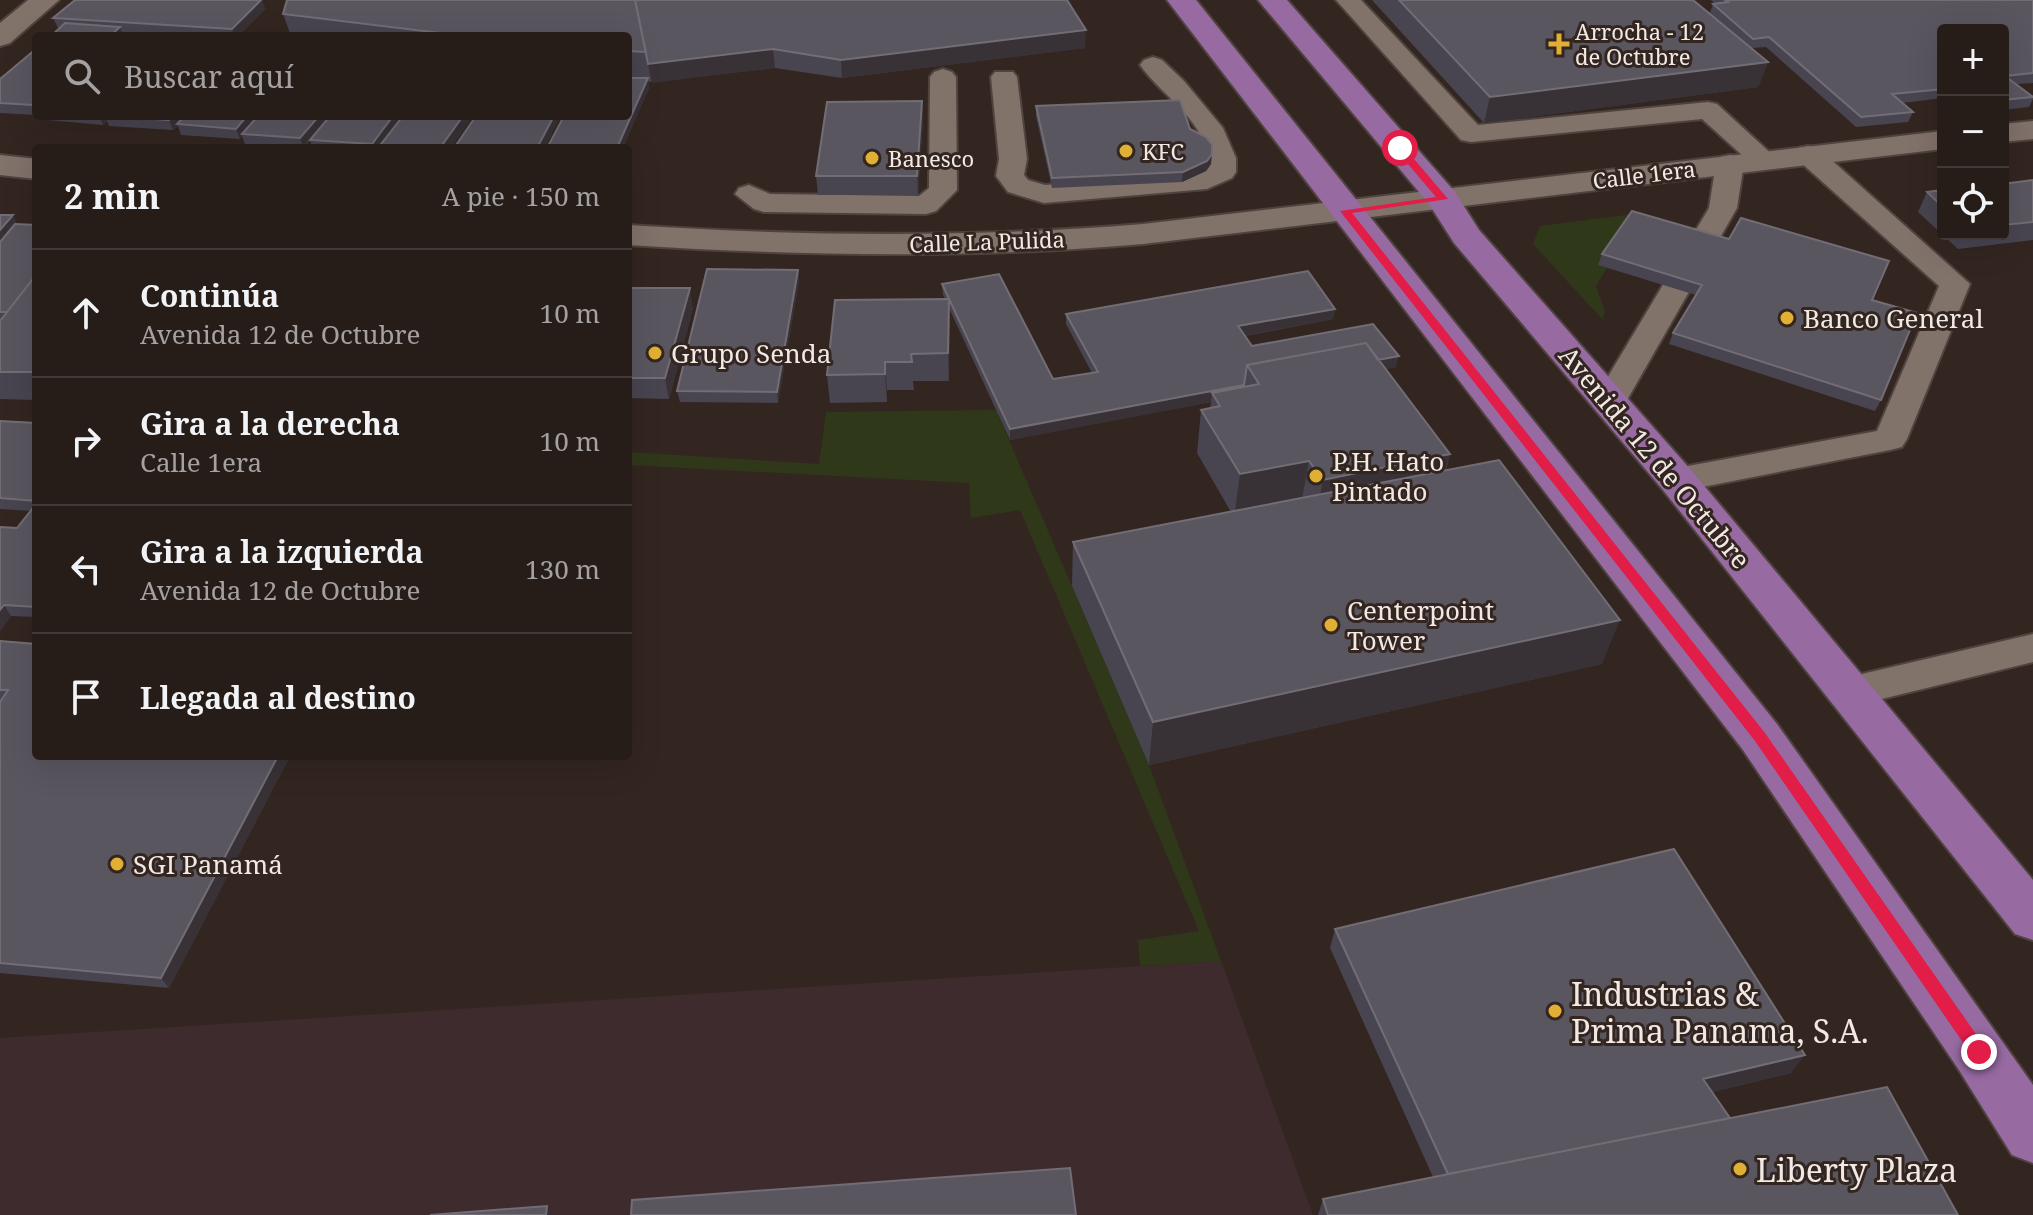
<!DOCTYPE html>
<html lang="es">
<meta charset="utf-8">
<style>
:root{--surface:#261c18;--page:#2e2521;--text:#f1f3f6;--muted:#a4a1a2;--line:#423a37}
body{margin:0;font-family:"Noto Serif",serif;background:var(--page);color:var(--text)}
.controls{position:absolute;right:24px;top:24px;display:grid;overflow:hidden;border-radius:8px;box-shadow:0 8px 32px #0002}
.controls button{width:72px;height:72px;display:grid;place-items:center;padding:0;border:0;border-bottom:2px solid var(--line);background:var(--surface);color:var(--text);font:40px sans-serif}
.stop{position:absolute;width:24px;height:24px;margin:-18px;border:6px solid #e11d48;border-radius:50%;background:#fff}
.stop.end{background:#e11d48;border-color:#fff;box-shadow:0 2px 8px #0008}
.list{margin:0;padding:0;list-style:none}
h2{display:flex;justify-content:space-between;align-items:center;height:104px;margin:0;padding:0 32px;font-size:34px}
h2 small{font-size:26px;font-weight:400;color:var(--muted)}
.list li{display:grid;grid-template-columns:52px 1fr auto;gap:24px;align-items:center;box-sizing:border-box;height:128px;padding:0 32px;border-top:2px solid var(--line)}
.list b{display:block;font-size:30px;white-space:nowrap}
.list p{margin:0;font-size:26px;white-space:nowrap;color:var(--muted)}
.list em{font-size:26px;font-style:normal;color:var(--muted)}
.icon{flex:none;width:44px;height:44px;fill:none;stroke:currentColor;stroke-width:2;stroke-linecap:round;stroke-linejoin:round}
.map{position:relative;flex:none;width:2033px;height:1215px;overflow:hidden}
.search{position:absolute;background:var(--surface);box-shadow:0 8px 32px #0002;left:32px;top:32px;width:600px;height:88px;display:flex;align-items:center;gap:20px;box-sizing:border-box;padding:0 28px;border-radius:8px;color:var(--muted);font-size:30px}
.panel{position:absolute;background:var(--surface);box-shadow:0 8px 32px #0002;left:32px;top:144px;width:600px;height:616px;border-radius:8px}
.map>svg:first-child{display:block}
.commercial{fill:#3e2b2e}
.green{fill:#30381a}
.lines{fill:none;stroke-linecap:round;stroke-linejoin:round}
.lane-casing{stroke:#4e433e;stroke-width:4}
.street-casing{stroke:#4e433e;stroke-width:4}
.secondary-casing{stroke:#4e433e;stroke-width:4}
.primary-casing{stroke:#4e433e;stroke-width:4}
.lane{fill:#81726a;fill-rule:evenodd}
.street{fill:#81726a;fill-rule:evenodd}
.secondary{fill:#81726a;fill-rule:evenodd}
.primary{fill:#976aa2;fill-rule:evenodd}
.wall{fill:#484450}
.shaded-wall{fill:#383136}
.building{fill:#5a5660;stroke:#726d75;stroke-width:2}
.route{fill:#e11d48}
.poi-dot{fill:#e1af34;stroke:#332620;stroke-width:3}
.labels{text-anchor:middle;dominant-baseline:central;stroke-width:6;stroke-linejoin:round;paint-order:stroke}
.far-poi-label{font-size:22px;fill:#f2e9e5;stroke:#332620;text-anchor:start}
.far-street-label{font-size:22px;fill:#f2e9e5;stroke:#332620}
.poi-label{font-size:26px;fill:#f2e9e5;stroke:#332620;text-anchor:start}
.street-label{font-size:26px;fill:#f2e9e5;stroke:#332620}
.near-poi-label{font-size:32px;fill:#f2e9e5;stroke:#332620;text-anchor:start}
</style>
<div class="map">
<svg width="2033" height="1215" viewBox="0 0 2033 1215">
<rect width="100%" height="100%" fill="#332620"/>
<!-- commercial -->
<path class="commercial" d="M1221,961L1313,1215H0V1038Z"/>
<!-- green -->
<path class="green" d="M1641,213L1596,286L1605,312L1602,319L1533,244L1540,226Z
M996,410L1149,765L1221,961L1140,966L1138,940L1199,931L1020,510L971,518L969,483L628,465V452L819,464L826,412Z"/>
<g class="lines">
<!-- lane casing -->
<g class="lane-casing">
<path id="lane" d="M1336,0H1361L1478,125L1708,102L1717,104L1777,159L1773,165L1763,167L1753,165L1702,119L1471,142L1461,140Z
M1153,57L1162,60L1184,81L1223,128L1236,158V172L1232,178L1207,189L1044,203L1008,192L996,176L999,159L991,77L995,72H1013L1017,77L1027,159L1024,175L1028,180L1045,185L1200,173L1208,168C1210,122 1164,99 1140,65L1144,60Z
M943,69L952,72L956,77L957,190L936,211L926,214L764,212L754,209L735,194L739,188L749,185L770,194L919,196L929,188L930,77L934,72Z
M1808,146L1818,148L1970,284L1907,439L1902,447L1890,450L1677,492L1665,488L1659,480L1665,472L1677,468L1877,431L1939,286L1798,160L1794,154L1798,148Z
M1730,155L1740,157L1744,163L1737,208L1623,407L1611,410L1599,407L1594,400L1709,208L1716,163L1720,157Z
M2033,634V662L1849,707L1835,703L1829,692L1835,681L1849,677Z"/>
</g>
<!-- street casing -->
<g class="street-casing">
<path id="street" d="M28,0H59L10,43L0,46V23Z"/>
</g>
<!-- secondary casing -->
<g class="secondary-casing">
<path id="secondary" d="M2033,121V139L2003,142V124Z
M1943,131V149L1143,244C971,259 800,256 628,245V225C800,236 971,238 1143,224Z
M0,155L36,159V179L0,175Z"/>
</g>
<!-- primary casing -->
<g class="primary-casing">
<path id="primary" d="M1167,0H1196L1777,724L2033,1085V1163L2012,1155L1959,1070L1743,750Z
M1258,0H1287L1455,192L1479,230L1691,470L2033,880V940L2015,934L1663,490L1454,243L1429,204Z"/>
</g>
<!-- lane -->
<use href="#lane" class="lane"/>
<!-- street -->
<use href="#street" class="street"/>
<!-- secondary -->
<use href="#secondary" class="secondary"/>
<!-- primary -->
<use href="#primary" class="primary"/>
</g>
<!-- wall -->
<path class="wall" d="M75,0H262L265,9L238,36H191L58,28L53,18Z
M1372,0H1693L1710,13L1713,4H1715L1711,0H2033V83L2017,84L2033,96V99L2029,107L2003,110V30H1943V98L1902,103L1913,112L1908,122L1856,127L1766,47L1752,48L1768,62L1758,87L1484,123Z
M283,14L1085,48L842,78L775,68L648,82L649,88L623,148H547L628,116V36H291Z
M36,49V115L0,113V79Z
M922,101L923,120L918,195H818L816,176Z
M1036,106L1190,129L1211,164L1206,171L1182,182L1052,188L1036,116Z
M46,116H473L451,148H313L310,141L304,148L245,144L242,136L240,139L181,135L178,126L173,130L109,126L107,121L103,125L48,120Z
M2033,180V240L1958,249L1918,212L1927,192L1943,190V234H2003V184Z
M0,215L18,224L36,225V400L0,399Z
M1602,254L1872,300L1881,400L1875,411L1669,344L1673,333L1696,295L1598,265Z
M798,270L799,280L778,403L680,402L677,391Z
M942,284L1053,379L1092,373L1066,324V314L1335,309L1333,319L1245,336L1252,346L1396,367L1385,369L1450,454L1446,471L1602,664L1149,765L1072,586L1073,542L1231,512L1197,453L1201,410L1210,408L1211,402L1010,440L949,308V381H913L914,390H887V402L830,403L827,375L945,299L943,295Z
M628,288L693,308L669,399L628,398Z
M0,421L36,423V617L11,616L0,631V527L17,528L31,511L0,509Z
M0,641L36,756H290L169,988L0,973V702L2,700H0Z
M1335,929L1791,1073L1712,1092L1730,1118L1958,1215H1318L1323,1199L1433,1177L1330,948Z"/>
<!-- shaded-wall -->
<path class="shaded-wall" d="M261,0H262L265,9L238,36H234L232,29Z
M120,27L123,36H110Z
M1086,30L1085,48L842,78L841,60Z
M773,49L775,68L652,83L648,64Z
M1768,62L1758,87L1484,123L1490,97Z
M648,78L649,88L623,148H617Z
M922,101L923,120L918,195L917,176Z
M99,116H105L107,121L103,125Z
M173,116H187L173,130L169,120Z
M247,116H260L242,134V136L240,139L236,129Z
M319,116H331L303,148L300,138Z
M393,116H404L380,148H373L372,144Z
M463,116H473L451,148H440Z
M554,116H561L545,148H537Z
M1212,154L1211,164L1206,171L1182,182L1183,172Z
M13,215L18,226L0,247V230Z
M798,270L799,280L778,403L777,392Z
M690,288L693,308L669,399L665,378Z
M949,299L950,327L949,381L948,353Z
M1335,309L1333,319L1237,337L1238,326Z
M1399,356L1396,367L1258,393L1259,384Z
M885,362L887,390V402L885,374Z
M1244,385L1243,396L1212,393L1211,402L1010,440V429Z
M1450,454L1439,498L1315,524L1323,480Z
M1309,461L1301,504L1234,518L1240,474Z
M4,605L11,616L0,631V610Z
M1620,620L1602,664L1149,765L1153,722Z
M278,756H290L169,988L161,978Z
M1805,1055L1791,1073L1691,1097L1703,1079Z
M547,1206L551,1215H546Z"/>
<!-- building -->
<path class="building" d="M75,0H261L232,29L53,18Z
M287,0H635L646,52L628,51V36H465L283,14Z
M635,0H1067L1086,30L841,60L773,49L648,64Z
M1399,0H1693L1768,62L1490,97Z
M1725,0H2033V73L2005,76L2033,97L2003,100V30H1943V89L1892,94L1913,112L1861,117L1769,37L1753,39L1713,4L1728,2Z
M65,23L120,27L110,36H51Z
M36,49V102L33,105L0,103V79Z
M628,78H648L617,148H547L564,116H628Z
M1180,100L1190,129L1206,137L1212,145V154L1207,161L1183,172L1052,178L1036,106Z
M922,101L917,176H816L827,102Z
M108,116H173L169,120Z
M185,116H247L236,129L177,124Z
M258,116H319L300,138L242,134Z
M330,116H393L372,144L310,140Z
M403,116H463L440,148H378Z
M476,116H554L537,148H454Z
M2033,180V222L2003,225V184Z
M1943,190V207L1927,192Z
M1632,211L1729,239L1741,218L1889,261L1872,300L1917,313L1881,400L1673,333L1702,285L1602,254Z
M0,215H13L0,230Z
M15,224L36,225V275L7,312H0V242Z
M707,269L798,270L777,392L677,391Z
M1308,271L1335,309L1238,326L1252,346L1373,324L1399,356L1378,360L1366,343L1247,365L1244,385L1010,429L942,284L999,274L1053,379L1098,372L1066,314Z
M36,275V372H0V321Z
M628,288H690L665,378H628Z
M949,299L948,353L911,354L912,362H885V374L827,375L835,300Z
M1366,343L1450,454L1323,480L1309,461L1240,474L1201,410L1220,406L1212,393L1259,384L1247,365Z
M0,421L36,423V501L0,498Z
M1499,460L1620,620L1153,722L1073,542Z
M36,504V607L4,605L0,610V527L17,528Z
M0,641L36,644V756H278L161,978L0,963V702L8,690H0Z
M1674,849L1805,1055L1703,1079L1730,1118L1448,1174L1335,929Z
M1887,1087L1958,1215H1328L1323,1199Z
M1070,1168L1076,1215H631L632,1200Z
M547,1206L546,1215H430Z"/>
<!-- route -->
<path class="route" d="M1396,146H1403L1448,199L1352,213L1765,733L1985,1047L1987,1052L1985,1057H1973L1755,741L1340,211L1436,197L1396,150Z"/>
<!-- markers -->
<g class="poi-dot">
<path d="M1555 32h8v8h8v8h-8v8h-8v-8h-8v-8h8z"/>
<circle cx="1126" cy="151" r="8"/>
<circle cx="872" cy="158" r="8"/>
<circle cx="1787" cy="318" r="8"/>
<circle cx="655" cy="353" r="8"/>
<circle cx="1316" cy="476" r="8"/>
<circle cx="1331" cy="625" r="8"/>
<circle cx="117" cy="864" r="8"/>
<circle cx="1555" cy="1011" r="8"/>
<circle cx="1740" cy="1169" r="8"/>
</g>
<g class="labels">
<!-- far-poi labels -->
<g class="far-poi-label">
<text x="1575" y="31">Arrocha - 12<tspan x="1575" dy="25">de Octubre</tspan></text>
<text x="1142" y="151">KFC</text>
<text x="888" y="158">Banesco</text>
</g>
<!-- far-street labels -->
<g class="far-street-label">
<text transform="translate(1644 174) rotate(-7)">Calle 1era</text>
<text transform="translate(987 241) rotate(-2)">Calle La Pulida</text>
</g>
<!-- poi labels -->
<g class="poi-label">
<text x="1803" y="318">Banco General</text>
<text x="671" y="353">Grupo Senda</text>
<text x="1332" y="461">P.H. Hato<tspan x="1332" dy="30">Pintado</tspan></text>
<text x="1347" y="610">Centerpoint<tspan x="1347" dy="30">Tower</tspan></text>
<text x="133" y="864">SGI Panamá</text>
</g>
<!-- street labels -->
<g class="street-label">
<text transform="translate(1655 457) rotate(50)">Avenida 12 de Octubre</text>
</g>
<!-- near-poi labels -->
<g class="near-poi-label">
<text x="1571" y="993">Industrias &amp;<tspan x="1571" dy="37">Prima Panama, S.A.</tspan></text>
<text x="1756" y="1169">Liberty Plaza</text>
</g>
</g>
</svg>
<div class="controls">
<button>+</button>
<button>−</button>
<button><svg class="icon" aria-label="locate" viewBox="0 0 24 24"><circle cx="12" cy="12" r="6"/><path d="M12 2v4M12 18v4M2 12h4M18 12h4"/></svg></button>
</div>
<div class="stop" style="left:1400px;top:148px"></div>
<div class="stop end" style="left:1979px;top:1052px"></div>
<div class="search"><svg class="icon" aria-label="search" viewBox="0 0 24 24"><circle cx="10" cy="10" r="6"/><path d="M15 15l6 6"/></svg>Buscar aquí</div>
<section class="panel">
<h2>2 min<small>A pie · 150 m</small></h2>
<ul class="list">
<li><svg class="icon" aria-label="ahead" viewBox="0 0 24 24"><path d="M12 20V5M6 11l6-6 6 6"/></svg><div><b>Continúa</b><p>Avenida 12 de Octubre</p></div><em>10 m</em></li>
<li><svg class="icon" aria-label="right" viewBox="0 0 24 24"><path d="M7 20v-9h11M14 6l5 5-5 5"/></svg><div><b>Gira a la derecha</b><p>Calle 1era</p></div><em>10 m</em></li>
<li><svg class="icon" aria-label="left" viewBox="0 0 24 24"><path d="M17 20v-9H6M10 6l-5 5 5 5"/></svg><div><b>Gira a la izquierda</b><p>Avenida 12 de Octubre</p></div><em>130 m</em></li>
<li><svg class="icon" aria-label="arrive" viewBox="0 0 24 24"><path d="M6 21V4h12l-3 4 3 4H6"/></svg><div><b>Llegada al destino</b></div></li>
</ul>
</section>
</div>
